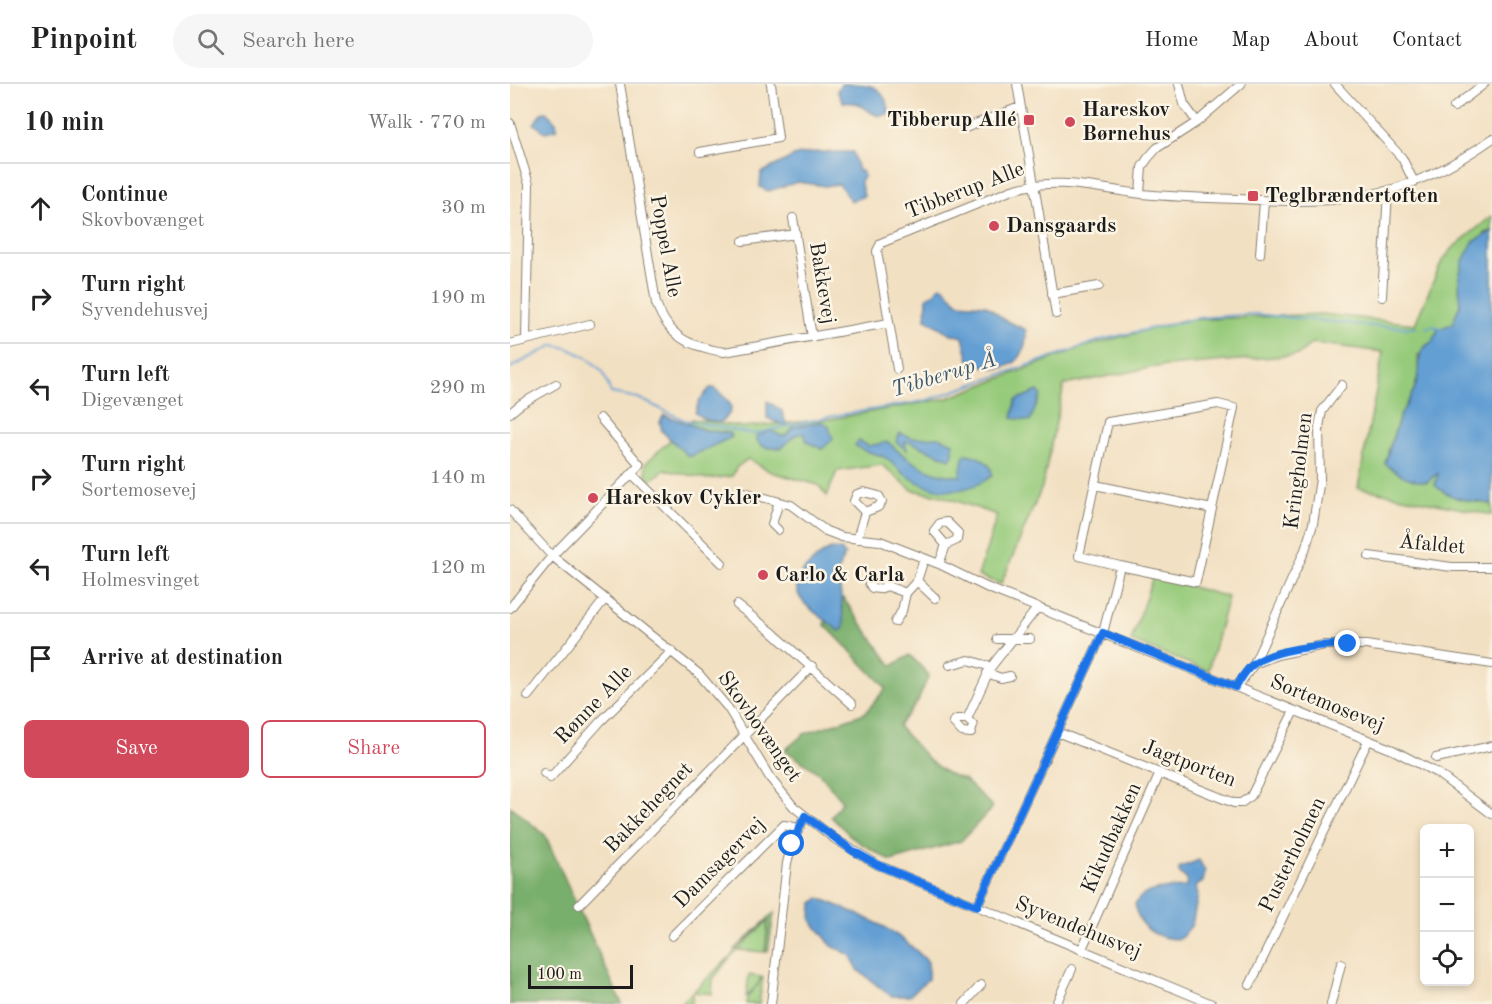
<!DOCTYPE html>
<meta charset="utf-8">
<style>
:root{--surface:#fff;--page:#f6f6f6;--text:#222;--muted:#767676;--line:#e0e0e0;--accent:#d1495b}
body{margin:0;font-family:"Old Standard TT",serif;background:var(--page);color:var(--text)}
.controls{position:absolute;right:18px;bottom:18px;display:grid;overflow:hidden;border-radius:9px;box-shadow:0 3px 9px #0003}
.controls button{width:54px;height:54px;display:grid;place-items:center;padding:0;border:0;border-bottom:2px solid var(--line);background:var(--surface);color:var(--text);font:30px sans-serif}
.scale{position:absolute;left:18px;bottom:15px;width:105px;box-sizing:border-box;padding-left:6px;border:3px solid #1c1c1c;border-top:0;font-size:16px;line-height:21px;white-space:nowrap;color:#1c1c1c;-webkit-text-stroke:4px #fcf5e5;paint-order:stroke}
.stop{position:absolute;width:18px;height:18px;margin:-14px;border:4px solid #1a73e8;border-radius:50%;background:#fff}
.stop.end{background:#1a73e8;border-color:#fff;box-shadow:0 2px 6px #0008}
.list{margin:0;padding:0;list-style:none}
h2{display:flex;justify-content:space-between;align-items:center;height:78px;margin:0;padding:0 24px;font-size:26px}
h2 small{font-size:20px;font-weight:400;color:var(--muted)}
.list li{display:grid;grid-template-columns:39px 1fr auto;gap:18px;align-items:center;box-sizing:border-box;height:90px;padding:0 24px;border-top:2px solid var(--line)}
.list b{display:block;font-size:22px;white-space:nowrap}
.list p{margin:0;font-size:20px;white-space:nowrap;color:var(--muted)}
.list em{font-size:20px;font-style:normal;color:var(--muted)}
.actions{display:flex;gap:12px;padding:18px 24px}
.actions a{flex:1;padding:14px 0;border:2px solid var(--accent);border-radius:9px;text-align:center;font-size:21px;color:var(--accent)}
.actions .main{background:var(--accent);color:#fff}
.icon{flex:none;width:33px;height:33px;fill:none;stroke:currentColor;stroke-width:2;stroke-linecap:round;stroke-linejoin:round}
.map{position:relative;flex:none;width:982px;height:920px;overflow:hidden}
header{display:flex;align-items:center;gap:36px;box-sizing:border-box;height:84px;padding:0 30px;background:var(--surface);border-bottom:2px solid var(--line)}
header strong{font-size:28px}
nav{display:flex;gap:33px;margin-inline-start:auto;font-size:21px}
.search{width:420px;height:54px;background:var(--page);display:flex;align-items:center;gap:15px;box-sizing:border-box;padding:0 21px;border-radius:33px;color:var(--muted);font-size:22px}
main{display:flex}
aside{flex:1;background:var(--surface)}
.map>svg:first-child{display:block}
.green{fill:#97cb7c;stroke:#5a744c;stroke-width:1.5}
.forest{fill:#79af6c;stroke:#4a6644;stroke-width:1.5}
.water{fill:#639fd3;stroke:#405e78;stroke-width:1.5}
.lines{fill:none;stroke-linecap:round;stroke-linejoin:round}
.stream{stroke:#639fd3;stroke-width:2}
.minor-casing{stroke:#877e6f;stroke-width:10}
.minor{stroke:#fff;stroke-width:8}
.route{stroke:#1a73e8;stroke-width:8}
.poi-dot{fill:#d1495b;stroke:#fcf5e5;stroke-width:2}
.labels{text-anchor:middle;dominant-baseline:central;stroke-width:5;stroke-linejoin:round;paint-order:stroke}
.poi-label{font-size:21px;font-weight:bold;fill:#1c1c1c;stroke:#fcf5e5;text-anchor:start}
.street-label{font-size:21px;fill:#1c1c1c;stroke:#fcf5e5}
.water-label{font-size:22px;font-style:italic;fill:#3c576e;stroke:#fcf5e5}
</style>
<header>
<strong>Pinpoint</strong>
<div class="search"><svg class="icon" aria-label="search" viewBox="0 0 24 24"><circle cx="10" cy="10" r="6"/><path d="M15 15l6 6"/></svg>Search here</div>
<nav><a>Home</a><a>Map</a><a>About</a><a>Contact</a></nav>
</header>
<main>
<aside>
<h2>10 min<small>Walk · 770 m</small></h2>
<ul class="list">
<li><svg class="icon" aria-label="ahead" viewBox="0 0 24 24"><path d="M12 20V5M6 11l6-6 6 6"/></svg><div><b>Continue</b><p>Skovbovænget</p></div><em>30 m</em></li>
<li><svg class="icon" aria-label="right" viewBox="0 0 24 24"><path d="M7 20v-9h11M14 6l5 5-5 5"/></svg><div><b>Turn right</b><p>Syvendehusvej</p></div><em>190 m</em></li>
<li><svg class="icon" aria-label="left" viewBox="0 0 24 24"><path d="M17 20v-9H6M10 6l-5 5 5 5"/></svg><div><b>Turn left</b><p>Digevænget</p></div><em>290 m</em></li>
<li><svg class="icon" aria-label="right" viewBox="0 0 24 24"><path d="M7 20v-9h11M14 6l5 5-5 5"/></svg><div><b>Turn right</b><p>Sortemosevej</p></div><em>140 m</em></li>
<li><svg class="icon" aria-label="left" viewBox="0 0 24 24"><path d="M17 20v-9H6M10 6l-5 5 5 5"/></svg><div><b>Turn left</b><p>Holmesvinget</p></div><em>120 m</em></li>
<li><svg class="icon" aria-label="arrive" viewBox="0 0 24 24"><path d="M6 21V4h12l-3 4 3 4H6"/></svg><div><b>Arrive at destination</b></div></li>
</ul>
<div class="actions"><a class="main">Save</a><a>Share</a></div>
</aside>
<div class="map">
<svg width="982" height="920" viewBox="0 0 982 920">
<rect width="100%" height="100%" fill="#fcf5e5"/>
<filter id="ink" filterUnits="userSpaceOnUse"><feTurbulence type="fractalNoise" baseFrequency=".0167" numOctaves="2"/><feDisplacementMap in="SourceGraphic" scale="12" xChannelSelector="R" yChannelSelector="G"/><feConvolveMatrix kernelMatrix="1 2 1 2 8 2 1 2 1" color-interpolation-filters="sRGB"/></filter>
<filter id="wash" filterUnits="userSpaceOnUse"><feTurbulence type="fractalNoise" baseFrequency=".008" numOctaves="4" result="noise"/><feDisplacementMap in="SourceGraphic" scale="24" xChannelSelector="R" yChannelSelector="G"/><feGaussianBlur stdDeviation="1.35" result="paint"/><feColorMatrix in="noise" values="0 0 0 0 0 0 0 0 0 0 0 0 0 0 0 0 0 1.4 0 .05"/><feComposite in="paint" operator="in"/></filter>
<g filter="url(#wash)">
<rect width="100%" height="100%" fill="#f2e0c2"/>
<!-- green -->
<path class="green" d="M982,132V147L975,149L949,193L950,221L942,241L908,271V292L902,315L889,335L878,368L920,395L928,389L946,414L982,420V431L848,404L873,268L802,259L788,271L645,283L554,301L532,403L491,500L468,492L487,431L432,412L402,406L372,381L327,387L317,412L308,401L261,388L238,375L227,383L222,392L198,395L155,386L138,398L135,380L182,335L233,343L321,335L438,314L573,263L674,236L812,230L905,240L932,177L945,162Z
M643,492L718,513L698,587L621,557Z
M259,836L255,868L226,866L203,895L202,910L183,908L182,920H170Z
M239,891L251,893L248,901L236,912Z
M253,893L249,920H236L237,914Z"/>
<!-- forest -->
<path class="forest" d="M333,514L382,582L400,571L419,591L408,617L388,642L420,677L437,689L455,696L483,723L451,757L381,777L345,756L321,733L332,717L310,690L275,666L294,650L355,629L376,604L314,540Z
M0,722L35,751L112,920H0Z
M264,829L258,868H255L258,836L224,866Z"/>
<!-- water -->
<path class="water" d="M331,0C362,0 373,0 380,29C364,36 362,27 348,20C344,18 337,19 333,18L327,7Z
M36,28L46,38L47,45L35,48L24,40L31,29Z
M306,68H343L348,87H352L354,92L350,96L354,112L341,117L329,100L315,102L288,98L258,107L250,103L251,89L286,71Z
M982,147V420C962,417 940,416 925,401L928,389L917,398C899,397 889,390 875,380C879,365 884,349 889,335C895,320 905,310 908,293C911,276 905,267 922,258L928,245L942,240L950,221L949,193L953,177L963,158Z
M433,202L448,219L476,221L495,236L516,246C517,285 489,291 459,276L453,253L439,249L416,235L417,213L425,209L428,203Z
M200,304H204C219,316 231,325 209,339L194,335L185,329L189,317Z
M528,307L531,311L520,337L502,334L506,316Z
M257,317L272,327L277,343L257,334Z
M154,331L195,346L219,349L222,353L179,373L152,347L150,338Z
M310,338L318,341L323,355L312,365L297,358L294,349L285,351L272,364C261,364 248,366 246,352L261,347L272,352L277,351L283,343Z
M390,349L402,354L429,353L443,359V371L440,375L400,358H395L397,366L386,358Z
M349,357L359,362L378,358C398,377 422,393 450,392L453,374L456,370C468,372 483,378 482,392C454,412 424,411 396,391C388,386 383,378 374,373C364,368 354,369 345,361Z
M321,465L331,466L335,471L328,485L334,541L333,545L329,547C310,529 266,512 298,482C306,475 311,469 321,465Z
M689,776L695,787L693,798L686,802L688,811L682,841L670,855C647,855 628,845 625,820C634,803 659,805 676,803L677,796L669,788V784Z
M309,814C354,833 384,842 418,878V895L399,912H381L349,887L340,871L322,862L301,836L302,820Z"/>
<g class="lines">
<!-- stream -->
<path class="stream" d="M916,244L924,242L936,246
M0,284L44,261L57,264L78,274L93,288L101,309L128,314L174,336L243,350L317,333L415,317L594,255L688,234L744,230L863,242L906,244"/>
</g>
</g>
<g filter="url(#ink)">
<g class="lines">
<!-- minor casing -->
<g class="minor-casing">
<path id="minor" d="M110,0L146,219C159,254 179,262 214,268L379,239
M507,0L546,230
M669,0L674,20L687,38
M825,0L892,74L904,98
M944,23L974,0
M0,39L19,100L16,256
M455,44L510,23
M190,68L268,54L261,0
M630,109L632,83L638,74L647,64L687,38L731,0
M283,134L302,253
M233,157L286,150
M750,170L754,117
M542,210L589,202
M872,213L878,107
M0,260L80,240
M387,285L367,167L371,159L502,106C545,92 588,105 632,110C664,113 696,114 728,115C832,121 894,117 982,55
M0,329L11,320L46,300
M123,391L212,479
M585,401L702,425
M230,407L281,421L316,447L332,453L370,457L429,480L476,503L883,666L927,689L982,730
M0,426L42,472L189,590L218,624L260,694L284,723L325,755L368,781L702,920
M268,446L262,440L269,418
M347,455L355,428L344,417L347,410L354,408L369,412L372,418L368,423L355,428
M859,472L942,483H982
M429,480L436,461L424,447L430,439L437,438L448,449L447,456L436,461
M407,497L425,514
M377,502L369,505L362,504L359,499L361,495L369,493L375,496L377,502L396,509
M227,521L262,548L342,620
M0,524L42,472L130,381L90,334
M385,538L392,527L396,509L407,497L414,475
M487,555H520
M744,580L795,466L803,440L810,395L809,343L812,327L832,301
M440,581L459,576L481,583
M477,589L491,594L500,592
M727,603L744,580L767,571L814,561H856L982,580
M18,612L95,515
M457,635L463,641L461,649L452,648L443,638L447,635H457L481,583L528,523
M547,648L724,719H731L741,712L784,627
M926,674L982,662
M34,689L40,694L90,638L162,567
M69,821L302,582
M467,822L593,549L610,482L569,472L598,338L708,320L724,324L686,498L610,482
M162,852L274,741L288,744
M572,865L650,689
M740,901L858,657
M261,920L277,779L282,760L295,732
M454,920L471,901
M546,920L562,885
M821,920L831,880"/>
</g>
<!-- minor -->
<use href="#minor" class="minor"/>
</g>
</g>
<g class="lines" filter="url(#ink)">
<!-- route -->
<path class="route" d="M282,760L295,732L343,767L368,781L467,822L593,549L726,603C730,596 734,589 740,583C760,564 811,561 838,560"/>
</g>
<!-- markers -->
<g class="poi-dot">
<rect x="513" y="30" width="12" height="12" rx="3"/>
<circle cx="560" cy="38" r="6"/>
<rect x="737" y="106" width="12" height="12" rx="3"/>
<circle cx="484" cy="142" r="6"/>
<circle cx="83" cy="414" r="6"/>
<circle cx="253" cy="491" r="6"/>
</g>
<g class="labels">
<!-- poi labels -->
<g class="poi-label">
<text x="572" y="26">Hareskov<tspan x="572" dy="24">Børnehus</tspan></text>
<text x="507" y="36" text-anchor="end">Tibberup Allé</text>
<text x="755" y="112">Teglbrændertoften</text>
<text x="496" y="142">Dansgaards</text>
<text x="95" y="414">Hareskov Cykler</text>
<text x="265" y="491">Carlo &amp; Carla</text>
</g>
<!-- street labels -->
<g class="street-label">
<text transform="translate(455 107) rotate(-21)">Tibberup Alle</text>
<text transform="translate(155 162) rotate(80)">Poppel Alle</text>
<text transform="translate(312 199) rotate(81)">Bakkevej</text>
<text transform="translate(789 387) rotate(-83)">Kringholmen</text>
<text transform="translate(922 461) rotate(5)">Åfaldet</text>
<text transform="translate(817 620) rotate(22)">Sortemosevej</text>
<text transform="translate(84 621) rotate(-46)">Rønne Alle</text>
<text transform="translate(249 643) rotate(55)">Skovbovænget</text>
<text transform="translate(679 680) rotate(21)">Jagtporten</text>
<text transform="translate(139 724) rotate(-46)">Bakkehegnet</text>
<text transform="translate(602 754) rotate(-66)">Kikudbakken</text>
<text transform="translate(783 771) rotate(-64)">Pusterholmen</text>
<text transform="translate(210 779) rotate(-45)">Damsagervej</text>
<text transform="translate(568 844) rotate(22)">Syvendehusvej</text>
</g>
<!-- water labels -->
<g class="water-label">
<text transform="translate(434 291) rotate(-17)">Tibberup Å</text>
</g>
</g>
</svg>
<div class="controls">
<button>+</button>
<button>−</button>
<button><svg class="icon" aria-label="locate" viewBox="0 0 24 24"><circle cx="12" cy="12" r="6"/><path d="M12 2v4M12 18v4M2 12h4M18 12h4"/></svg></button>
</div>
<div class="scale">100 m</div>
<div class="stop" style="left:282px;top:760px"></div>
<div class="stop end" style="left:838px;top:560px"></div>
</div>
</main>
